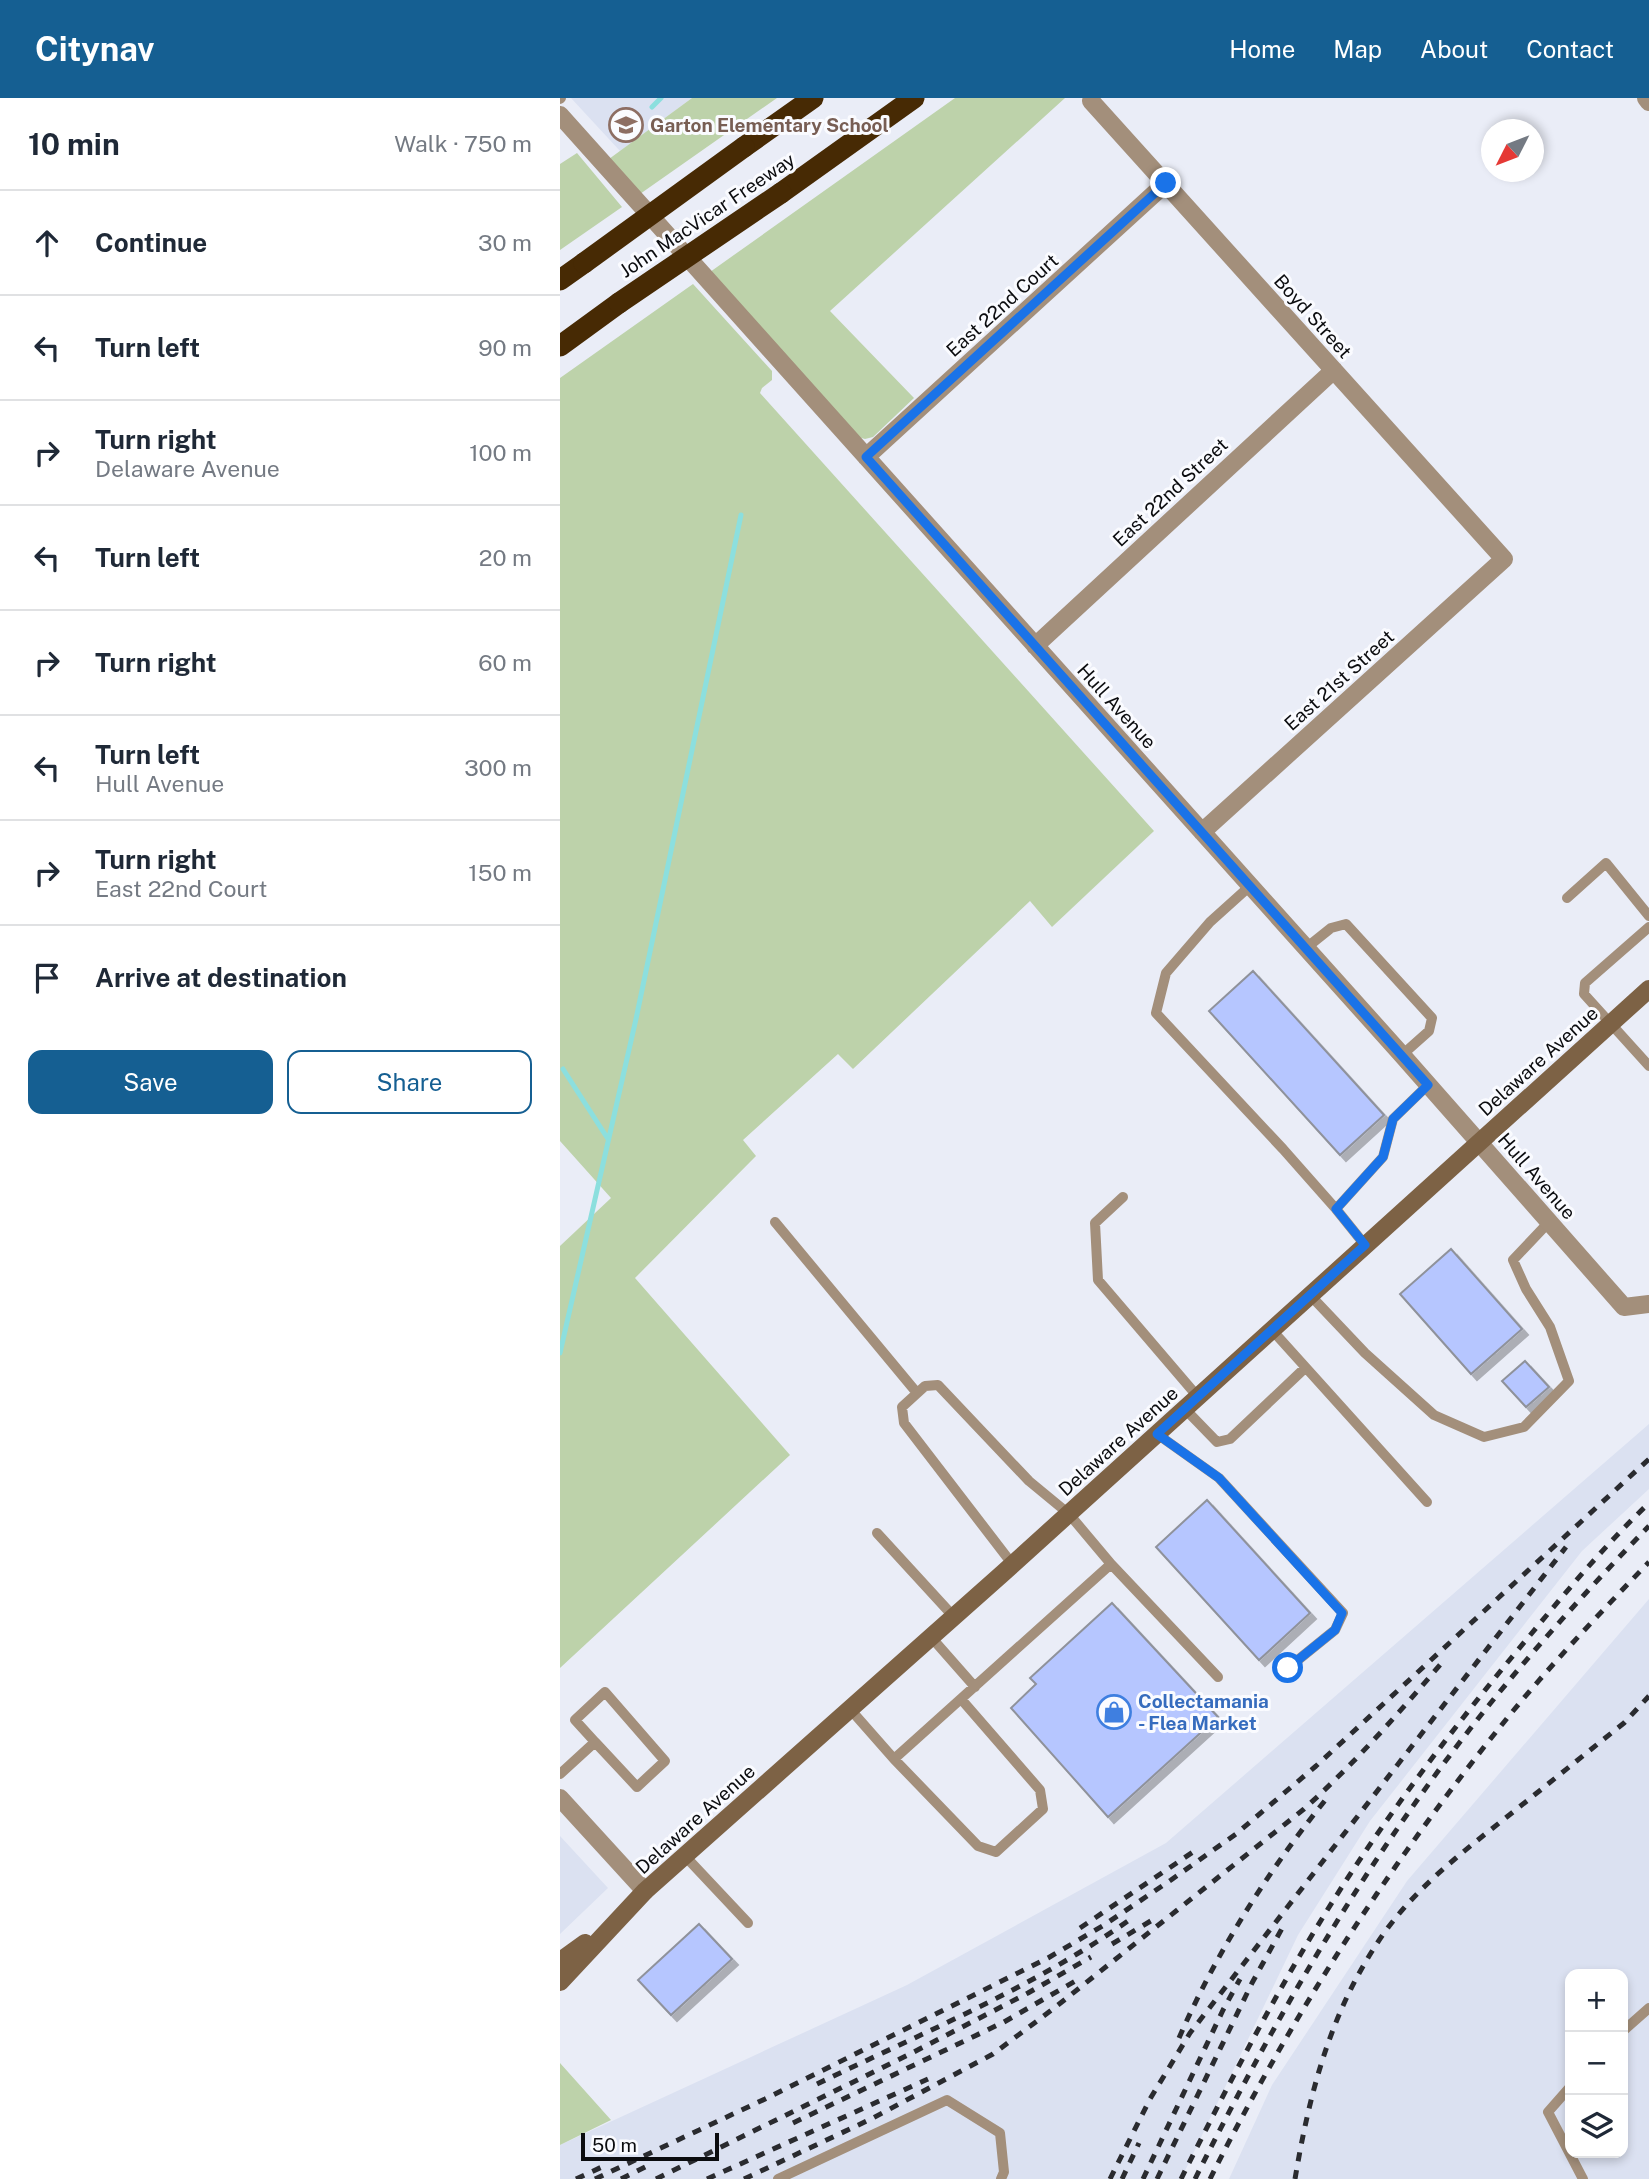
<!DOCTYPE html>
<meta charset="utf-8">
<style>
:root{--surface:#fff;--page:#f6f6f7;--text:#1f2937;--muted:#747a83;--line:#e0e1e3;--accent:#155f92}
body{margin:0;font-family:"Public Sans",sans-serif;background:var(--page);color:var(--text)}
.controls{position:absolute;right:21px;bottom:21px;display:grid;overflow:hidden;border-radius:14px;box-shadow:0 4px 10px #0003}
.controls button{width:63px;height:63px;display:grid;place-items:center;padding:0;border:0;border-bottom:2px solid var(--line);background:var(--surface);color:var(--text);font:35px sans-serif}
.compass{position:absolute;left:921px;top:21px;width:63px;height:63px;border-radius:50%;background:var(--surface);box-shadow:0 4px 10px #0003;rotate:228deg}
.scale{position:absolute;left:21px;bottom:18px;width:138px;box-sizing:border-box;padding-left:7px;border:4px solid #0b0c0f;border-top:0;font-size:19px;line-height:24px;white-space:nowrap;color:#0b0c0f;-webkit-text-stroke:5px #fafbff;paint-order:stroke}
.stop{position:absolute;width:21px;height:21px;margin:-16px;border:5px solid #1a73e8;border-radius:50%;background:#fff}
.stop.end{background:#1a73e8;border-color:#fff;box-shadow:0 2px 7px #0008}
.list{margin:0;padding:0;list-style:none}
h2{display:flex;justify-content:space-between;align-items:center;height:91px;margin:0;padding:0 28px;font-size:30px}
h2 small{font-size:23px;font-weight:400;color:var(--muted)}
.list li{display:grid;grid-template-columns:46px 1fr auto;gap:21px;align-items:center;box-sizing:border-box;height:105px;padding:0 28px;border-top:2px solid var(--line)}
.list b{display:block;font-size:26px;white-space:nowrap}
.list p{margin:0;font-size:23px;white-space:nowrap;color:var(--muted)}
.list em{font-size:23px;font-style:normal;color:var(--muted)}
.actions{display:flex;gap:14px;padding:21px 28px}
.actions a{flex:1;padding:16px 0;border:2px solid var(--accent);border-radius:14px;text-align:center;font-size:24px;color:var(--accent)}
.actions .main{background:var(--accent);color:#fff}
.icon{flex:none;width:38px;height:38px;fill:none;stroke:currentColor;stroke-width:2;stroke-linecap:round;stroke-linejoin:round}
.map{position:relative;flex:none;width:1089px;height:2081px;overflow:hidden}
header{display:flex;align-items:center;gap:42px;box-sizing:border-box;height:98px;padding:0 35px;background:var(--accent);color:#fff}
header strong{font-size:33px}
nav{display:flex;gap:38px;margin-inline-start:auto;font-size:24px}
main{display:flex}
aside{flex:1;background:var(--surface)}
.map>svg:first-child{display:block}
.built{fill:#dbe1f1;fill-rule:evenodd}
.green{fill:#bdd2aa}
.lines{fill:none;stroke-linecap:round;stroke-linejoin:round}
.stream{stroke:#8cdfde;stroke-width:5}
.building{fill:#b6c6ff;stroke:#8f929b;stroke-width:2;filter:url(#shadow)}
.lane{stroke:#a38f7b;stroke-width:10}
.street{stroke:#a38f7b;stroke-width:18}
.secondary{stroke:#7d6245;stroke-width:18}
.highway{stroke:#472a04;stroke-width:21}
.rail{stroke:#2a2b2f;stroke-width:5;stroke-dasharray:9 9;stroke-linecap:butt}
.highway-bridge{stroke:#472a04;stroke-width:21}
.route{stroke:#1a73e8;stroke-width:9}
.labels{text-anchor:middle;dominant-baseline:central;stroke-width:6;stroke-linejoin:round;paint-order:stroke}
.education-label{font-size:19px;font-weight:bold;fill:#785e54;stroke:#fafbff;text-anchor:start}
.street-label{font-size:19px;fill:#0b0c0f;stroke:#fafbff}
.shop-label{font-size:19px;font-weight:bold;fill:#366cbe;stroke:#fafbff;text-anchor:start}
</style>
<header>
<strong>Citynav</strong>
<nav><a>Home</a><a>Map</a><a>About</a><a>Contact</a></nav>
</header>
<main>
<aside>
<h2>10 min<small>Walk · 750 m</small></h2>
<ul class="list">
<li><svg class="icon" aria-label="ahead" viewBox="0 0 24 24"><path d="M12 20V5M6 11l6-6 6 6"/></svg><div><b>Continue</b></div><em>30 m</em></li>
<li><svg class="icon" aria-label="left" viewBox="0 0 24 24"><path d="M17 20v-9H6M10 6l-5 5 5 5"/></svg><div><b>Turn left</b></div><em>90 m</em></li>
<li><svg class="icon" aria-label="right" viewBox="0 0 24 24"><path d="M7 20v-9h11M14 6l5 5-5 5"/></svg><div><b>Turn right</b><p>Delaware Avenue</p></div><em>100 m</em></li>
<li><svg class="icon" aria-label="left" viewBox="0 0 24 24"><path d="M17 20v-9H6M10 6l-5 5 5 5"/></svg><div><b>Turn left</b></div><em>20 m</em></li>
<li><svg class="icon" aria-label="right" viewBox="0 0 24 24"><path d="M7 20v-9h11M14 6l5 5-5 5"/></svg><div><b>Turn right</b></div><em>60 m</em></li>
<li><svg class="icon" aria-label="left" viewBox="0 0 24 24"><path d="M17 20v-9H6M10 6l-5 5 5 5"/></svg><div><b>Turn left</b><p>Hull Avenue</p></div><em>300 m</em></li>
<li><svg class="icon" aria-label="right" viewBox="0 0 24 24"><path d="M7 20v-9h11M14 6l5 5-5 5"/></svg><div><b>Turn right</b><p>East 22nd Court</p></div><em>150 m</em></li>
<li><svg class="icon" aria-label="arrive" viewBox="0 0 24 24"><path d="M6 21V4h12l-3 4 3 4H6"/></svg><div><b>Arrive at destination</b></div></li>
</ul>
<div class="actions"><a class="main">Save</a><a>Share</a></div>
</aside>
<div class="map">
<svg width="1089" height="2081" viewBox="0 0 1089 2081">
<defs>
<filter id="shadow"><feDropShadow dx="6" dy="6" stdDeviation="0" flood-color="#0004"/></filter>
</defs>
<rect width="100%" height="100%" fill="#eaedf7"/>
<!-- built -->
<path class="built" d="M11,0H132L60,53Z
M1089,1326V1391L1022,1453L810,1723L738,1837L621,2081H0V2047L347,1887L606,1745Z
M1089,1501V2081H669L712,1987L847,1783ZM1010,1876H1063V2055H1010Z
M0,1738L48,1790L0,1836Z"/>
<!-- green -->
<path class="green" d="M132,0H217L80,96L49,61Z
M395,0H505L270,213L354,300L313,339L305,341L298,339L150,174Z
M17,55L62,109L0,152V66Z
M133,186L212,273V282L202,290L200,295L594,733L492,829L470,803L293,971L278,956L183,1042L196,1058L75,1180L230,1357L0,1570V1148L51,1100L0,1043V280Z
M0,1965L51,2022L0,2047Z"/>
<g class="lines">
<!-- stream -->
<path class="stream" d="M92,9L101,0
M3,971L48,1041
M0,1255L76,921L181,417"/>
</g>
<!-- building -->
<path class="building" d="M693,873L824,1017L780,1057L649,913Z
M891,1151L962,1231L911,1276L840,1196Z
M965,1263L989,1289L966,1309L942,1283Z
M647,1402L750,1515L699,1562L596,1449Z
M552,1505L658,1619L548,1719L451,1610L476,1586L470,1580Z
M139,1826L172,1861L111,1917L78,1882Z"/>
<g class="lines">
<!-- lane -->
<path class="lane" d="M0,1L1,0
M690,788L650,824L606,875L596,915L723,1051L776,1111
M1007,800L1046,765L1089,818
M1089,829L1025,885L1024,896L1089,968
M746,850L771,830L786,826L872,920L869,933L842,957
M563,1099L535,1125L538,1182L638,1299
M215,1124L357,1295
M805,1147L776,1111L823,1059L833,1021L868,987
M750,1197L805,1255L874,1317L924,1339L964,1329L1009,1283L990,1229L966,1191L953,1162L989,1124
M712,1232L867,1404
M625,1311L657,1344L670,1341L745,1270
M597,1336L659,1380L783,1515L775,1532L728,1570
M317,1435L394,1519
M551,1466L658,1579
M371,1539L415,1589
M290,1611L334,1661L551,1466L509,1416L469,1383L378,1287L365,1288L342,1309L344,1325L453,1467
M334,1661L418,1748L436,1754L483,1711L480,1692L401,1601
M0,1676L35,1644L77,1689L105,1663L45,1594L15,1622L35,1644
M125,1758L188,1825
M1063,1933L1089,1910
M1010,1989L988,2014L1023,2081
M218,2081L387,2002L440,2035L444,2074L441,2081"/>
<!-- street -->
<path class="street" d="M1086,0L1089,4
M531,3L944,461L642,734
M0,17L842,957L1064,1209L1089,1206
M306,359L606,85
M475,548L774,272
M0,1700L85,1793"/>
<!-- secondary -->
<path class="secondary" d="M0,1863L25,1845
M0,1884L85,1793L442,1476L1089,891"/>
<!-- highway -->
<path class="highway" d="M184,49L253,0
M221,95L354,0
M0,182L24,165
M0,248L59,205"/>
<!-- rail -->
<path class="rail" d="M520,1830L636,1752
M552,1846L594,1821
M619,1940C657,1853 708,1773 767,1700
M257,1986C362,1935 477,1888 572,1820
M233,2025L444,1924L517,1882
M16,2081L44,2068
M35,2081L205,2001L488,1860L544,1827L611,1782L676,1736L756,1668L1089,1361
M61,2081L87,2068
M96,2081L348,1957L468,1895L531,1859
M147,2081L368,1981
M184,2081L311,2021L433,1956L493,1911L744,1711C795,1665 840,1614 885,1561
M550,2081L590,2001L630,1935L1006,1449
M562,2081L579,2045
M583,2081L663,1912L680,1881
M597,2081L692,1885L725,1825
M621,2081C677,1969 735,1857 805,1754C851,1686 900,1622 952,1559C996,1506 1039,1453 1089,1405
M635,2081C715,1920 806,1763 917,1622C970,1555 1029,1490 1089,1428
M650,2081C733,1915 835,1757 953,1613C996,1561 1043,1512 1089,1464
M735,2081C749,1998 769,1919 816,1847C849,1795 900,1756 948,1718C987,1687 1025,1656 1064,1625L1089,1598"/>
<!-- highway-bridge -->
<path class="highway-bridge" d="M24,165L184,49
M59,205L221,95"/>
</g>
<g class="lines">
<!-- route -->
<path class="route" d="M606,85L306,359L868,987L833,1021L823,1059L776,1111L805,1147L597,1336L659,1380L782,1515L775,1532L728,1570"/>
</g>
<!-- icons -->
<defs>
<g id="school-ring" transform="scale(1.75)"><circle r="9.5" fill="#fafbff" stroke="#8d6e63" stroke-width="1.5"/><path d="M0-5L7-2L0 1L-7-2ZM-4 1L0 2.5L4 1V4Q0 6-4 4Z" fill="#8d6e63"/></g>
<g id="shop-ring" transform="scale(1.75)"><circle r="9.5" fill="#fafbff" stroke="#3f7fe0" stroke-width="1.5"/><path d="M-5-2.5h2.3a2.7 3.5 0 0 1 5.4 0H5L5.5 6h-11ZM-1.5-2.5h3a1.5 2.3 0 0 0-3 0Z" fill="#3f7fe0"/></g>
</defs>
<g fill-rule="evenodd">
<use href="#school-ring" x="66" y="27"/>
<use href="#shop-ring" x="554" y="1614"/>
</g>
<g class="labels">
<!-- education labels -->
<g class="education-label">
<text x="90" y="27">Garton Elementary School</text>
</g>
<!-- street labels -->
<g class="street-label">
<text transform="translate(147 117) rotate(-34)">John MacVicar Freeway</text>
<text transform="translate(442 207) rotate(-42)">East 22nd Court</text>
<text transform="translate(753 218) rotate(48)">Boyd Street</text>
<text transform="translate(610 394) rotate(-43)">East 22nd Street</text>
<text transform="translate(779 582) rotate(-42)">East 21st Street</text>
<text transform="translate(557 608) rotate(48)">Hull Avenue</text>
<text transform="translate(978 963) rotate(-42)">Delaware Avenue</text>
<text transform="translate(977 1078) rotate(49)">Hull Avenue</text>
<text transform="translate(558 1343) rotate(-42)">Delaware Avenue</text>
<text transform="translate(135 1721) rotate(-42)">Delaware Avenue</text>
</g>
<!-- shop labels -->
<g class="shop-label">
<text x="578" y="1603">Collectamania<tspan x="578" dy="22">- Flea Market</tspan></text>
</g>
</g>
</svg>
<div class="controls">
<button>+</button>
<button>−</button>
<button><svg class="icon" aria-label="layers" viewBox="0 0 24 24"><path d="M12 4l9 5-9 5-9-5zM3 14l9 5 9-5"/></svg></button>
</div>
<svg class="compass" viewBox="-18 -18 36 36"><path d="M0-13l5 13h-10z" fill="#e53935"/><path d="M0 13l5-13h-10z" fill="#747a83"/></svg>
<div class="scale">50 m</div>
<div class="stop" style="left:728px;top:1570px"></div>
<div class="stop end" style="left:606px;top:85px"></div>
</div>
</main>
